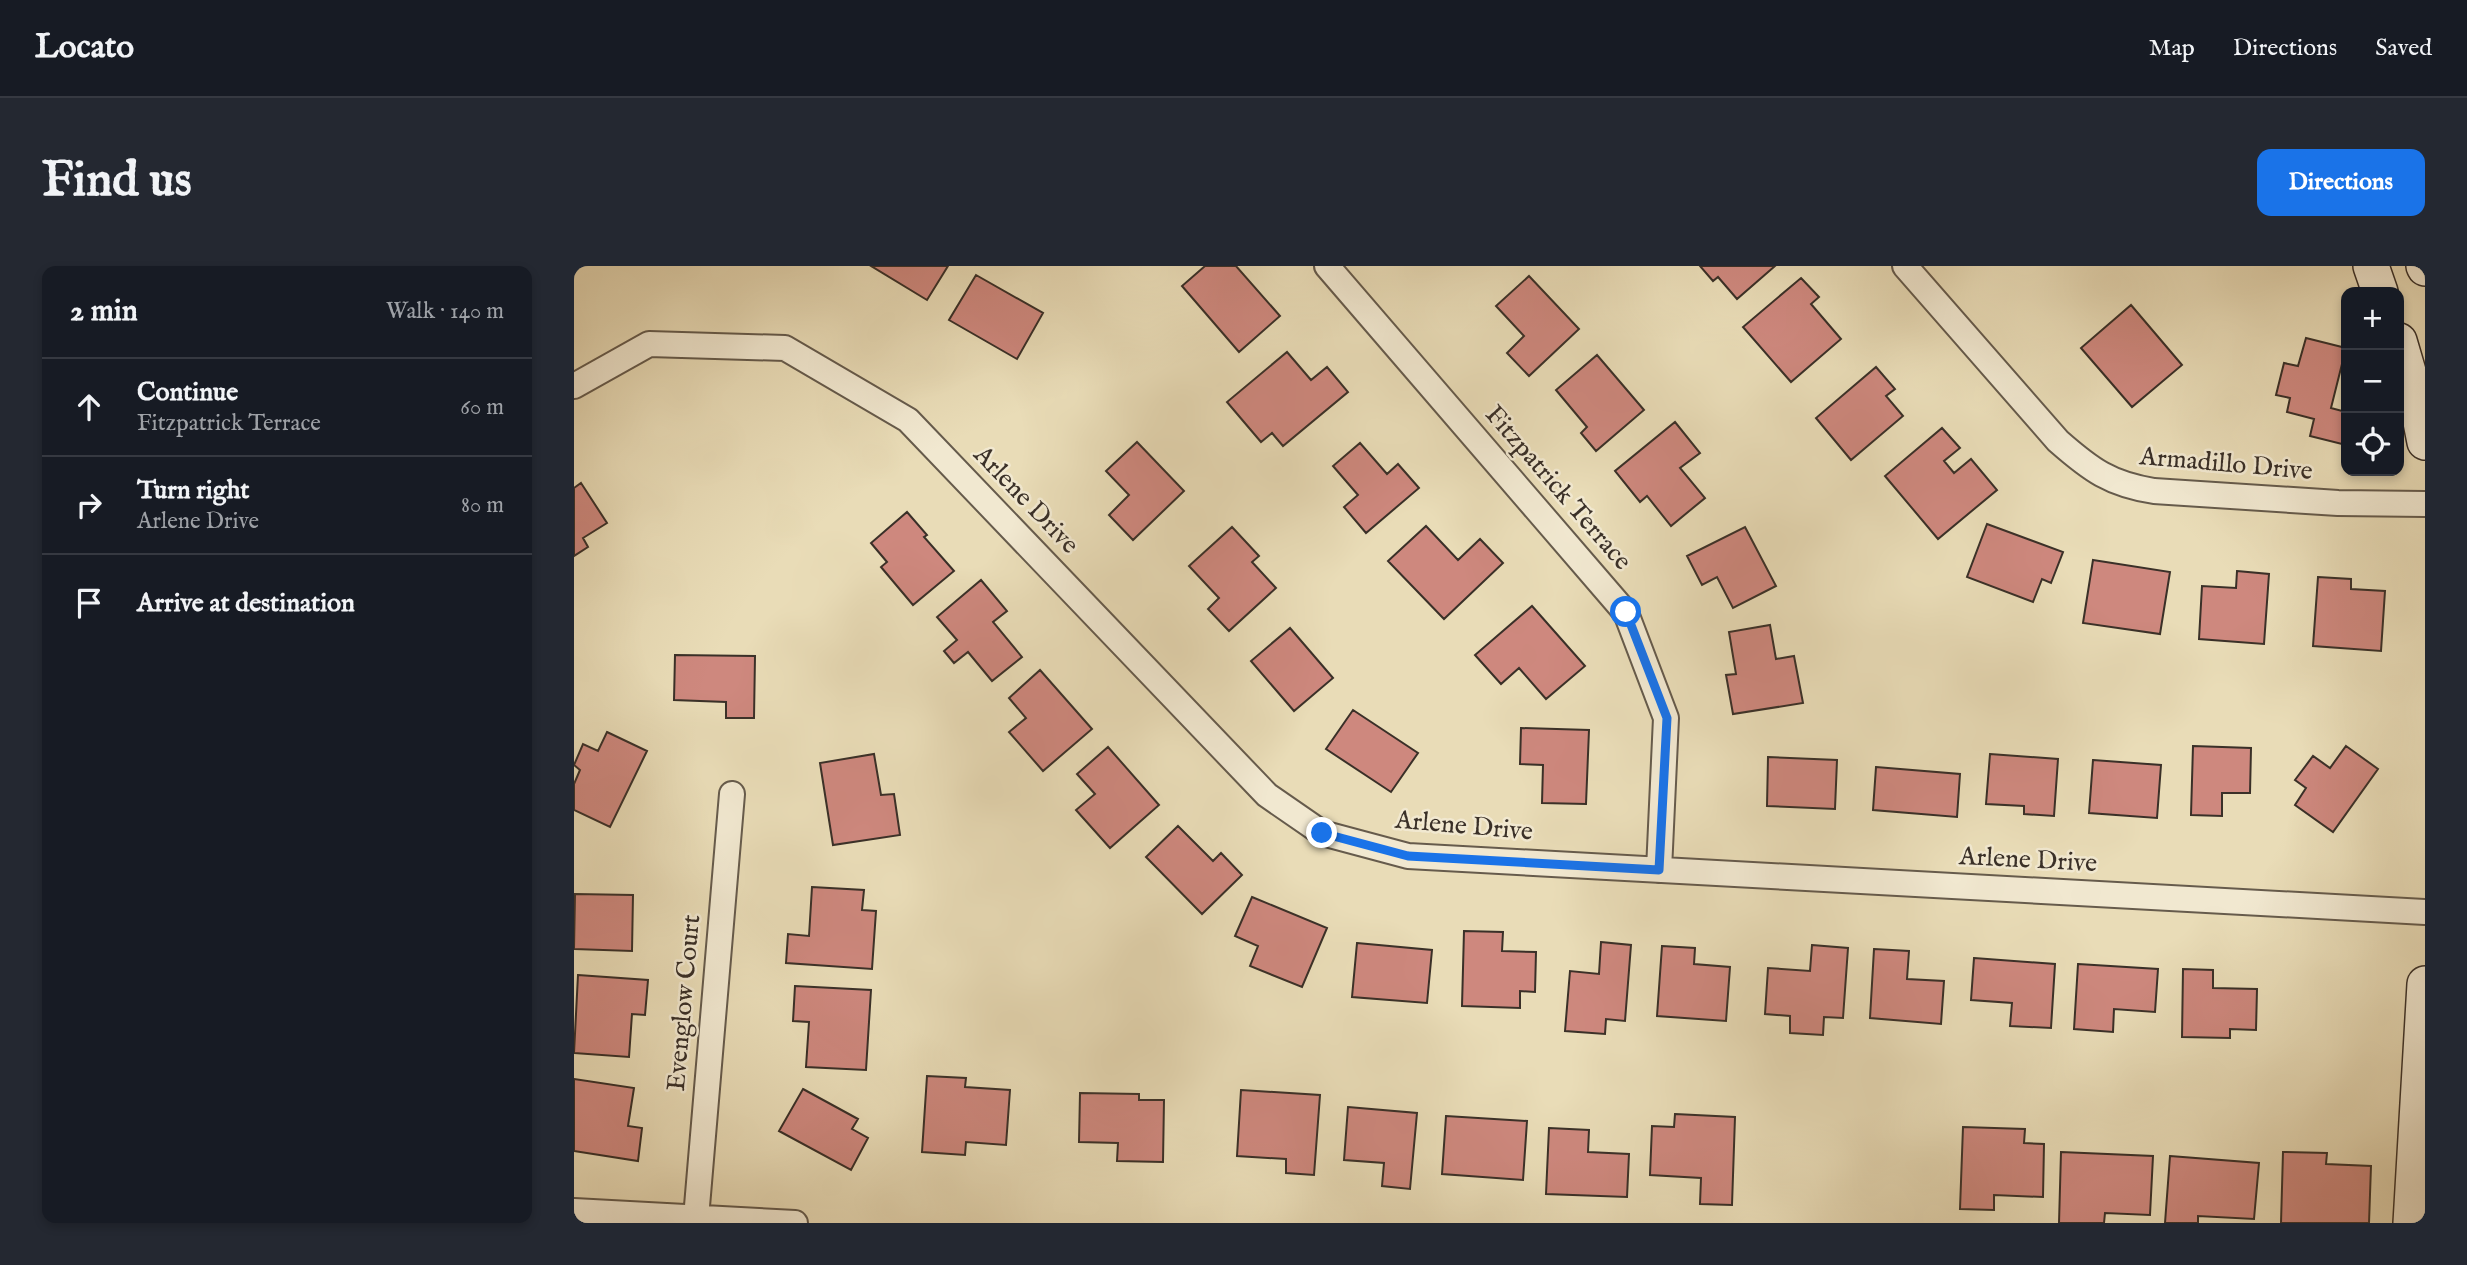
<!DOCTYPE html>
<meta charset="utf-8">
<style>
:root{--surface:#171b24;--page:#242831;--text:#f1f3f6;--muted:#9ea1a6;--line:#363941;--accent:#1a73e8}
body{margin:0;font-family:"IM FELL English",serif;background:var(--page);color:var(--text)}
.controls{position:absolute;right:21px;top:21px;display:grid;overflow:hidden;border-radius:14px;box-shadow:0 4px 10px #0003}
.controls button{width:63px;height:63px;display:grid;place-items:center;padding:0;border:0;border-bottom:2px solid var(--line);background:var(--surface);color:var(--text);font:35px sans-serif}
.stop{position:absolute;width:21px;height:21px;margin:-16px;border:5px solid #1a73e8;border-radius:50%;background:#fff}
.stop.end{background:#1a73e8;border-color:#fff;box-shadow:0 2px 7px #0008}
.list{margin:0;padding:0;list-style:none}
h2{display:flex;justify-content:space-between;align-items:center;height:91px;margin:0;padding:0 28px;font-size:30px}
h2 small{font-size:23px;font-weight:400;color:var(--muted)}
.list li{display:grid;grid-template-columns:46px 1fr auto;gap:21px;align-items:center;box-sizing:border-box;height:98px;padding:0 28px;border-top:2px solid var(--line)}
.list b{display:block;font-size:26px;white-space:nowrap}
.list p{margin:0;font-size:23px;white-space:nowrap;color:var(--muted)}
.list em{font-size:23px;font-style:normal;color:var(--muted)}
.icon{flex:none;width:38px;height:38px;fill:none;stroke:currentColor;stroke-width:2;stroke-linecap:round;stroke-linejoin:round}
.map{position:relative;flex:none;width:1851px;height:957px;overflow:hidden;border-radius:14px}
header{display:flex;align-items:center;gap:42px;box-sizing:border-box;height:98px;padding:0 35px;background:var(--surface);border-bottom:2px solid var(--line)}
header strong{font-size:33px}
nav{display:flex;gap:38px;margin-inline-start:auto;font-size:24px}
.intro{display:flex;align-items:center;justify-content:space-between;box-sizing:border-box;height:168px;padding:0 42px}
h1{margin:0;font-size:49px}
.button{padding:18px 32px;border-radius:14px;background:var(--accent);color:#fff;font-size:24px;font-weight:700}
main{display:flex;gap:42px;padding:0 42px}
aside{flex:1;background:var(--surface);border-radius:14px;box-shadow:0 4px 10px #0003}
.map>svg:first-child{display:block}
.building{fill:#ce887e;stroke:#3a3028;stroke-width:2}
.lines{fill:none;stroke-linecap:round;stroke-linejoin:round}
.street-casing{stroke:#665b4c;stroke-width:28}
.secondary-casing{stroke:#3a3028;stroke-width:38}
.street{stroke:#f1e8d0;stroke-width:24}
.secondary{stroke:#f1e8d0;stroke-width:35}
.route{stroke:#1a73e8;stroke-width:9}
.labels{text-anchor:middle;dominant-baseline:central;stroke-width:5;stroke-linejoin:round;paint-order:stroke}
.street-label{font-size:26px;fill:#3a3028;stroke:#f1e8d0}
</style>
<header>
<strong>Locato</strong>
<nav><a>Map</a><a>Directions</a><a>Saved</a></nav>
</header>
<div class="intro"><h1>Find us</h1><a class="button">Directions</a></div>
<main>
<aside>
<h2>2 min<small>Walk · 140 m</small></h2>
<ul class="list">
<li><svg class="icon" aria-label="ahead" viewBox="0 0 24 24"><path d="M12 20V5M6 11l6-6 6 6"/></svg><div><b>Continue</b><p>Fitzpatrick Terrace</p></div><em>60 m</em></li>
<li><svg class="icon" aria-label="right" viewBox="0 0 24 24"><path d="M7 20v-9h11M14 6l5 5-5 5"/></svg><div><b>Turn right</b><p>Arlene Drive</p></div><em>80 m</em></li>
<li><svg class="icon" aria-label="arrive" viewBox="0 0 24 24"><path d="M6 21V4h12l-3 4 3 4H6"/></svg><div><b>Arrive at destination</b></div></li>
</ul>
</aside>
<div class="map">
<svg width="1851" height="957" viewBox="0 0 1851 957">
<rect width="100%" height="100%" fill="#e9dcb7"/>
<filter id="stains"><feTurbulence type="fractalNoise" baseFrequency=".00286" numOctaves="4"/><feColorMatrix values="0 0 0 0 .2 0 0 0 0 .09 0 0 0 0 .02 0 0 0 .5 -.17"/></filter>
<radialGradient id="worn" r=".72"><stop offset=".6" stop-color="#630" stop-opacity="0"/><stop offset="1" stop-color="#630" stop-opacity=".3"/></radialGradient>
<!-- building -->
<path class="building" d="M297,0H374L353,34Z
M631,0H662L706,50L665,86L608,20Z
M1126,0H1201L1163,33L1144,11L1139,15Z
M402,9L469,47L443,93L375,54Z
M955,10L1005,63L955,110L933,87L950,70L922,40Z
M1227,12L1245,31L1237,38L1267,73L1217,116L1169,61Z
M1557,39L1608,99L1558,141L1507,82Z
M1732,72L1772,82L1757,142L1772,146V179L1736,170L1740,153L1713,146L1716,132L1702,129L1710,97L1724,100Z
M713,86L737,114L753,101L774,126L709,180L698,167L687,176L653,136Z
M1023,89L1070,144L1022,185L1007,167L1013,161L982,124Z
M1302,101L1321,123L1312,130L1329,150L1277,194L1242,152Z
M1101,156L1126,187L1106,202L1131,232L1097,260L1073,230L1066,236L1041,205Z
M1368,162L1386,182L1370,195L1380,207L1397,193L1423,224L1364,273L1311,210Z
M563,176L610,225L559,274L535,249L555,229L532,205Z
M786,177L813,208L824,198L845,222L792,267L770,241L784,229L759,200Z
M7,217L33,257L9,272L14,281L0,290V222Z
M333,246L353,269L350,271L380,305L339,339L307,301L313,296L297,277Z
M1413,258L1489,286L1477,317L1468,313L1459,336L1393,311Z
M852,260L884,294L906,273L929,297L870,353L814,295Z
M658,261L685,290L678,296L702,322L655,365L634,343L645,332L615,300Z
M1171,261L1202,320L1159,342L1143,311L1128,319L1113,290Z
M1519,294L1596,306L1586,368L1509,357Z
M1663,305L1695,308L1690,378L1625,373L1628,320L1662,322Z
M1744,311L1777,313V323L1811,325L1807,385L1739,380Z
M407,314L433,345L419,356L448,391L418,415L394,386L380,397L370,385L383,374L363,351Z
M958,340L1011,400L972,433L945,402L927,418L901,389Z
M1196,359L1202,393L1220,390L1229,437L1159,448L1152,409L1162,408L1155,366Z
M716,362L759,412L720,445L677,395Z
M101,389L181,390L180,452H152V436L100,434Z
M466,404L518,463L469,505L435,466L452,452L435,432Z
M779,444L844,487L817,526L752,483Z
M947,462L1015,464L1012,538L968,537L969,499L946,498Z
M33,466L73,485L36,561L0,544V518L6,504L0,499L9,478L24,485Z
M1619,480L1677,482L1676,527H1648V550L1617,549Z
M1772,480L1804,503L1759,566L1721,539L1732,522L1721,514L1739,490L1756,502Z
M534,481L585,539L536,582L502,544L521,528L503,508Z
M300,488L307,529L320,528L326,569L259,579L246,497Z
M1416,488L1484,493L1480,550L1450,548V540L1412,538Z
M1194,491L1263,494L1261,543L1193,540Z
M1519,494L1587,499L1583,552L1515,547Z
M1302,501L1386,508L1383,551L1299,544Z
M604,560L639,595L647,587L668,609L628,648L572,591Z
M238,621L290,624L288,644L302,645L298,703L212,697L214,668L235,670Z
M1,628L59,629L58,685L0,683Z
M678,631L753,662L728,721L676,700L684,680L661,670Z
M890,665L929,666L928,685L962,686L961,726L946,725V742L888,740Z
M1027,676L1057,679L1051,755L1032,753L1031,768L991,765L996,705L1025,708Z
M783,677L858,684L853,737L778,731Z
M1238,679L1274,682L1269,752L1250,751L1249,769L1216,767V750L1191,748L1194,702L1236,705Z
M1088,680L1121,682L1120,698L1156,701L1152,755L1083,750Z
M1300,683L1335,685L1333,713L1370,715L1367,758L1296,752Z
M1400,692L1481,698L1477,762L1436,760L1438,737L1397,734Z
M1504,698L1584,703L1581,746L1540,743L1539,766L1500,763Z
M1609,703L1639,704V722L1683,723L1682,764L1656,763V772L1608,771Z
M4,709L74,714L71,749L58,748L55,791L0,787Z
M221,720L297,724L292,804L232,801L235,756L219,755Z
M353,810L392,812L391,821L436,824L432,879L392,876L391,889L348,886Z
M0,813L60,822L54,860L68,862L64,895L0,885Z
M229,823L284,853L278,863L294,872L277,904L205,865Z
M667,824L746,829L740,909L712,907V893L663,890Z
M506,827L565,828V834H590L589,896L543,895L544,877L505,876Z
M774,841L843,847L836,923L808,920L810,897L770,894Z
M1101,848L1161,851L1158,939L1126,938L1127,912L1076,909L1078,860L1100,861Z
M872,850L953,855L949,914L868,908Z
M1389,861L1451,863L1450,877L1470,878L1469,931L1420,929V944L1386,943Z
M975,862L1015,864L1014,886L1055,888L1053,931L972,928Z
M1487,886L1579,890L1576,949L1531,947L1530,957H1485Z
M1709,886L1753,887L1752,898L1797,900L1795,957H1707Z
M1596,890L1685,897L1680,953L1624,950V957H1591Z"/>
<g class="lines">
<!-- street casing -->
<g class="street-casing">
<path id="street" d="M753,0L1052,347L1092,452L1085,604
M1331,0L1484,175C1517,204 1536,218 1580,225L1764,237L1851,238
M0,120L75,78L211,82L334,154L693,529L748,567L834,590L1851,646
M0,945L221,957
M122,952L158,528"/>
</g>
<!-- secondary casing -->
<g class="secondary-casing">
<path id="secondary" d="M1797,0L1806,26
M1850,0L1851,2
M1825,75L1843,136L1851,176
M1837,957L1851,718"/>
</g>
<!-- street -->
<use href="#street" class="street"/>
<!-- secondary -->
<use href="#secondary" class="secondary"/>
</g>
<g class="lines">
<!-- route -->
<path class="route" d="M748,567L834,590L1085,604L1093,452L1052,346"/>
</g>
<g class="labels">
<!-- street labels -->
<g class="street-label">
<text transform="translate(1652 198) rotate(5)">Armadillo Drive</text>
<text transform="translate(984 222) rotate(49)">Fitzpatrick Terrace</text>
<text transform="translate(452 234) rotate(46)">Arlene Drive</text>
<text transform="translate(890 560) rotate(5)">Arlene Drive</text>
<text transform="translate(1454 594) rotate(3)">Arlene Drive</text>
<text transform="translate(110 737) rotate(-85)">Evenglow Court</text>
</g>
</g>
<rect width="100%" height="100%" filter="url(#stains)"/>
<rect width="100%" height="100%" fill="url(#worn)"/>
</svg>
<div class="controls">
<button>+</button>
<button>−</button>
<button><svg class="icon" aria-label="locate" viewBox="0 0 24 24"><circle cx="12" cy="12" r="6"/><path d="M12 2v4M12 18v4M2 12h4M18 12h4"/></svg></button>
</div>
<div class="stop" style="left:1052px;top:346px"></div>
<div class="stop end" style="left:748px;top:567px"></div>
</div>
</main>
